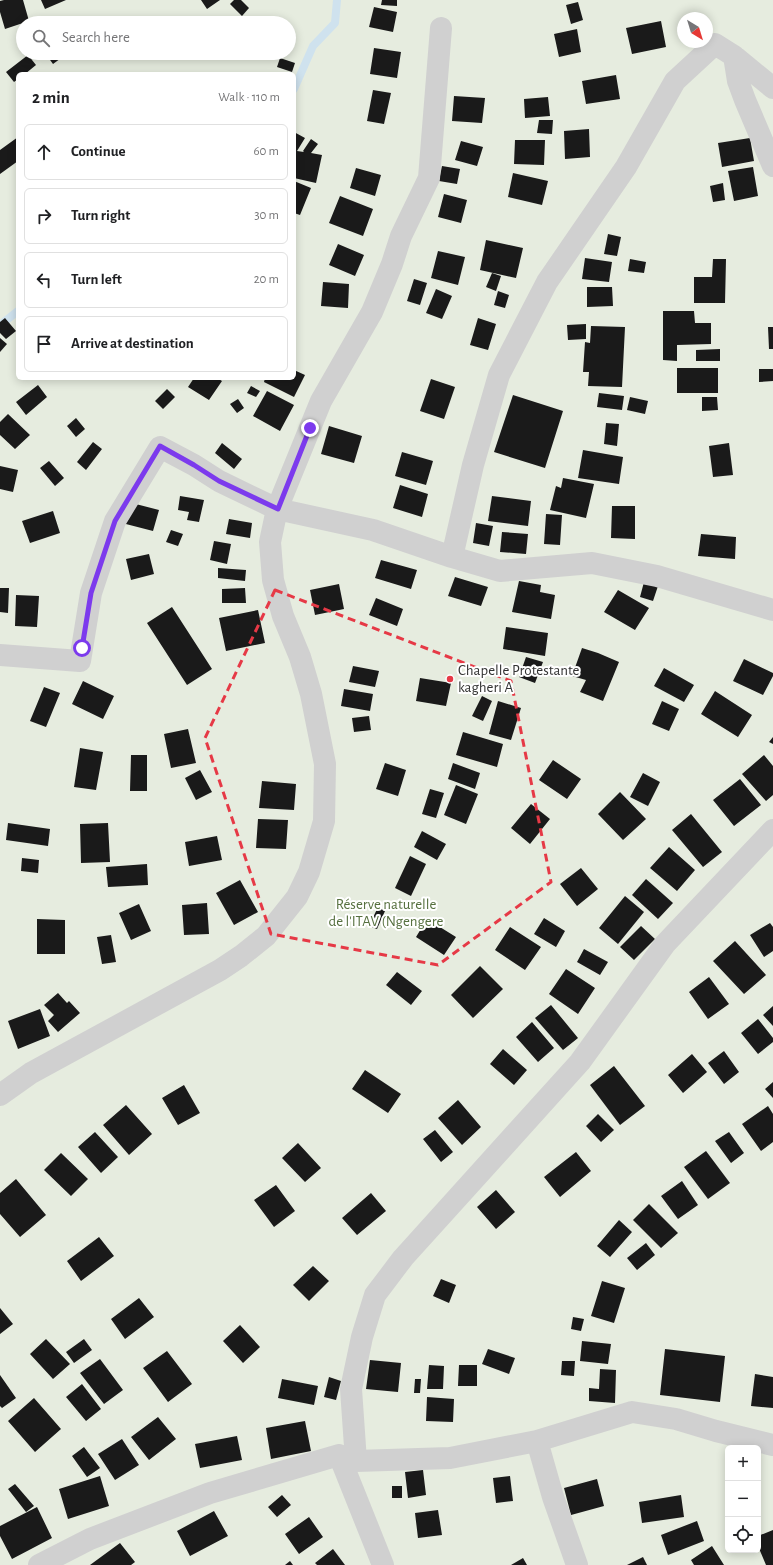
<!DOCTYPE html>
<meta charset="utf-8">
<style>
:root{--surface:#fff;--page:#f2f2f2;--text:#202124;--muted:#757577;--line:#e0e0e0}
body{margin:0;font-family:"Alegreya Sans",sans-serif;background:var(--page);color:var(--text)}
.controls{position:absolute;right:12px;bottom:12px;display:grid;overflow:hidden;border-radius:6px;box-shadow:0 2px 10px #0003}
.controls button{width:36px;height:36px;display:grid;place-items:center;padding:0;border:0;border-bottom:1px solid var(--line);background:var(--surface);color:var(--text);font:20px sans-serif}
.compass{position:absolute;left:677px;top:12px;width:36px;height:36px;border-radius:50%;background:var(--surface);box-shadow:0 2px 10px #0003;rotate:142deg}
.stop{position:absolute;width:12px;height:12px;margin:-9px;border:3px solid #7c3aed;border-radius:50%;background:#fff}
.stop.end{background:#7c3aed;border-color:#fff;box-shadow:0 1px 4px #0008}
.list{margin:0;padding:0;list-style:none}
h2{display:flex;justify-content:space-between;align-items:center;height:52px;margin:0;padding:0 16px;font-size:17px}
h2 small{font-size:13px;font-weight:400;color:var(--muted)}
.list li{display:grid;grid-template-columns:26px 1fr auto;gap:12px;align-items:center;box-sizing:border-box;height:56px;margin:0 8px 8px;padding:0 8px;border:1px solid var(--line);border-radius:6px}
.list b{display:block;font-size:15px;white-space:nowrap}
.list em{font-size:13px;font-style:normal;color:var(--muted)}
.icon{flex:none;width:22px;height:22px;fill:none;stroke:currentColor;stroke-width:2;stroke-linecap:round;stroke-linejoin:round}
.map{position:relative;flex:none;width:773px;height:1565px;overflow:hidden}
.search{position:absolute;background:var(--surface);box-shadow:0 2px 10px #0003;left:16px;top:16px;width:280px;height:44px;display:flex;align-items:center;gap:10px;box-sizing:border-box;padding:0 14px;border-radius:22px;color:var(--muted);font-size:15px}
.panel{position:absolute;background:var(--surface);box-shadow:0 2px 10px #0003;left:16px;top:72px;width:280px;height:308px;border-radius:6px}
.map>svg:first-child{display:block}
.green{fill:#e6ecdf;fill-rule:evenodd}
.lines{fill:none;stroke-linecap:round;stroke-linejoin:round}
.stream{stroke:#cfe2ee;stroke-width:8}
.building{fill:#1a1a1a}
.minor{stroke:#d0d0d0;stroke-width:22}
.route{stroke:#7c3aed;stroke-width:5}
.marked{fill:none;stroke:#e63946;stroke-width:3;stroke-dasharray:8 5;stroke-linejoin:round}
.poi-dot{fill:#e63946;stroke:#fff;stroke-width:1.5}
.labels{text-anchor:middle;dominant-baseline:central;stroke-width:4;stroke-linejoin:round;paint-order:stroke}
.poi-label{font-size:15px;fill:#333;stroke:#fff;text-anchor:start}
.park-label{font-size:15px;fill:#56703f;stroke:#fff}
</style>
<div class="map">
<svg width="773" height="1565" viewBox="0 0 773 1565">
<rect width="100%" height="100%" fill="#fff"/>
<!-- green -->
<path class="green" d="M0,0H773V1565H0ZM683,18H707V42H683ZM23,23H289V53H23ZM18,74H294V378H18ZM728,1448H758V1550H728Z"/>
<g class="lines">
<!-- stream -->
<path class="stream" d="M294,89L313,46L335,23L337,0
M0,325L18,311"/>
</g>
<!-- building -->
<path class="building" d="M4,0H23L29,21L5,29L0,12V1Z
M41,0H66L45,9Z
M201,0H220L207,9Z
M234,0H241L249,8L242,16L230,4Z
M382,0H397V6L381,5Z
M578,2L583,20L571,24L566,5Z
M374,7L397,12L393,32L369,27Z
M661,21L666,47L632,54L626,28Z
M577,29L581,52L559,57L554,34Z
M374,48L401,52L397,78L370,74Z
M45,53H68L53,64Z
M28,55L36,65L25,74H18V79L14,82L6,72Z
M280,58L295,63L292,72L277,67Z
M616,75L620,99L586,104L582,81Z
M373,90L391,93L384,124L367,121Z
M454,96L485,98L482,123L452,121Z
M548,97L550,116L525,118L524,99Z
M539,120H553L552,134L537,133Z
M589,129L590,157L565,159L564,131Z
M294,132L305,138L297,151L304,152L303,151L311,139L318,144L311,153L322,155L316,183L294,178Z
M18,137V161L0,174V150Z
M750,138L754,161L722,167L718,143Z
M515,140H545L544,165L514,164Z
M461,141L483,147L477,166L455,160Z
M442,166L460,169L457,184L439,181Z
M753,167L758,196L734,201L728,171Z
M356,168L381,175L375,196L350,188Z
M513,173L548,181L542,205L508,197Z
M294,181L311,188L300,215L294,213Z
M723,183L725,200L713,202L710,186Z
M444,194L467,200L461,223L438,217Z
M340,196L373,209L363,236L329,223Z
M608,234L621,237L617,256L604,254Z
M486,240L523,248L516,278L480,270Z
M338,244L364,255L355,276L329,265Z
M438,251L465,257L458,285L431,278Z
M585,258L612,262L609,282L582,279Z
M630,259L646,262L644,273L628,271Z
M713,259H726L725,303H694V277H712Z
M492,273L501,276L496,291L486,287Z
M414,279L427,283L420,305L407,301Z
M323,282L349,284L348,308L321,306Z
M587,287H612L613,306L587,307Z
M436,289L452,296L442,319L426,313Z
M498,291L509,295L505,308L494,305Z
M663,311H694L695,323H711V344L677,345V361L663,360Z
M5,318L16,331L6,339L0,333V322Z
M478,318L496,324L488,350L470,345Z
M586,324V339L568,340L567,325Z
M591,326L625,327L622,387L588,386L589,372H583L585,342L590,343Z
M768,327H773V349H769Z
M0,338L7,344L0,352Z
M720,349V361H696V350Z
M677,368H718V393H677Z
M759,369H773V381L759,382Z
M294,370L305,375L294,397L264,382L265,378H294Z
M194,378H217L222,381L209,400L188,387Z
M431,379L455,387L444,419L420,411Z
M38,385L47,397L26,415L16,402Z
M251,386L260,391L256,397L247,393Z
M167,389L175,397L163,409L155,401Z
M267,391L294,405L280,431L253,416Z
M599,393L624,396L622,410L597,407Z
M513,395L563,411L545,468L494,452Z
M630,397L648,401L645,414L627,410Z
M702,397H717L718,410L702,411Z
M238,399L244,408L237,413L230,404Z
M8,414L30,435L15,449L0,435V422Z
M76,418L85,429L76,437L67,426Z
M606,423L619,424L617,446L604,444Z
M329,426L362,436L354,463L321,454Z
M93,442L102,449L86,470L77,462Z
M222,443L242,459L234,469L215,453Z
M729,443L733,475L713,477L709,446Z
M583,450L623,457L619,484L578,478Z
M402,452L433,461L426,485L395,476Z
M49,461L64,478L55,486L40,468Z
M0,466L18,470L13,492L0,489Z
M563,478L594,484L586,518L550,510L556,486L561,488Z
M400,485L428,494L422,517L393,508Z
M180,496L204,500L199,522L187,520L189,512L178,510Z
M492,496L531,501L528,526L488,521Z
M128,502L159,510L153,531L122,523Z
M612,506H635V539L611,538Z
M53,511L60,533L30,543L22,521Z
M546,514L562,515L560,545L544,544Z
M229,519L252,523L250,538L226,534Z
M476,523L493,526L489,546L473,543Z
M171,530L183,534L178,546L166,542Z
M502,532L528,534L526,554L500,552Z
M701,534L736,537L735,559L698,556Z
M214,541L231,544L227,564L210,560Z
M149,554L154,574L131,580L126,559Z
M381,560L417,570L411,589L375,578Z
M218,568L246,570L245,581L218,578Z
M455,577L488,587L481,606L448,596Z
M519,581L541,585L540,592L555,595L551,619L512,612Z
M644,582L658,586L653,601L640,597Z
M339,584L344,609L315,615L310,590Z
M0,588H9L8,613L0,612Z
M245,588L246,603H222V589Z
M618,590L649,608L635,630L604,612Z
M16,595L39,596L37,627L15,626Z
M376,598L403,609L397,626L369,615Z
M172,607L212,669L187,685L147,623Z
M258,610L265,643L226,651L219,618Z
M506,627L548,633L545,656L503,649Z
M582,648L598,653L619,662L603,701L580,692L586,680L572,676Z
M526,657L543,662L535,683L519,677Z
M744,659L773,673V676L763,695L733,681Z
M353,666L379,671L375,687L349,682Z
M664,668L694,685L684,702L654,686Z
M420,678L451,683L446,706L416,701Z
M83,681L114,696L103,719L72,704Z
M44,687L60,693L46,727L30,721Z
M344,689L373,694L370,711L341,706Z
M715,691L752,715L738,737L701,714Z
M482,696L492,701L483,721L472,716Z
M498,701L521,708L511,740L489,734Z
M662,701L679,709L669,731L652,724Z
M369,716L371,730L354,732L352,718Z
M188,729L196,763L171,768L164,734Z
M463,732L503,744L497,767L456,755Z
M773,737V744L769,742Z
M80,748L103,752L96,790L74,787Z
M131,755H147V791H130Z
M764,755L773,766V795L766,801L742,774Z
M553,760L581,779L567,799L539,780Z
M385,763L406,770L398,796L376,789Z
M453,763L480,773L475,789L448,779Z
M200,770L212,792L196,800L185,778Z
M643,773L660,782L648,806L630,797Z
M740,779L761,805L734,826L713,800Z
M262,781L296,784L294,810L259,808Z
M456,785L478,794L466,824L444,815Z
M430,789L444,793L436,818L422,814Z
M620,792L646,819L623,840L598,814Z
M531,804L550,819L530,844L511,828Z
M691,814L722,852L703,867L672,830Z
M258,819L288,820L286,849L256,848Z
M8,823L50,829L48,846L6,840Z
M108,823L110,862L81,863L80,824Z
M422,831L446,844L437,860L414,847Z
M217,836L222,860L189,866L185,842Z
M669,847L695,870L677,891L650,868Z
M410,856L426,864L411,896L395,888Z
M22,858L39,860L38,873L21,871Z
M147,864L148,885L108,887L106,867Z
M581,868L598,889L577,906L560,884Z
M646,879L673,903L658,919L632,895Z
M240,880L258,912L234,925L216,893Z
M625,896L644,912L618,944L599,928Z
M207,903L209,934L184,935L182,905Z
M139,904L151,931L131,940L119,913Z
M378,907L385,911L377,929L369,926Z
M544,918L565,931L556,947L534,934Z
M37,919L65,920V954H37Z
M427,919L456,937L444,955L416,937Z
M770,923L773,927V951L764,957L750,935Z
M641,926L655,939L634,960L620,947Z
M510,927L541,947L525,970L495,950Z
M111,935L116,962L102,964L97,937Z
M735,941L766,975L744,994L713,961Z
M584,949L608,962L600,975L577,962Z
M480,966L503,989L473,1018L451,995Z
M566,969L595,988L578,1014L549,994Z
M397,972L422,991L411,1005L386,985Z
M709,977L729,1004L708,1019L689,992Z
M58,993L67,1003L69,1001L80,1013L58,1032L48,1021L54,1015L44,1005Z
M551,1005L578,1038L563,1050L535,1018Z
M773,1006V1026L763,1015Z
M40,1009L50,1036L18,1049L8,1021Z
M758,1019L773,1038V1042L758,1054L741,1033Z
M532,1022L554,1048L538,1062L516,1037Z
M503,1049L527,1070L514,1085L490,1064Z
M724,1051L739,1072L724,1084L708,1063Z
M692,1054L707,1072L683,1093L668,1075Z
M614,1066L645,1106L620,1125L590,1085Z
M365,1070L401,1094L388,1113L352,1089Z
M773,1082V1098L765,1089Z
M184,1085L200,1113L178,1125L162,1098Z
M458,1100L481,1127L462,1145L438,1118Z
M126,1105L152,1134L129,1155L103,1125Z
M768,1106L773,1114V1142L761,1151L742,1124Z
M598,1114L614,1130L601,1142L586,1126Z
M435,1130L453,1152L441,1162L423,1139Z
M95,1132L118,1157L101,1173L78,1147Z
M729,1132L744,1153L731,1163L715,1141Z
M298,1143L321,1168L305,1182L282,1158Z
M706,1151L730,1183L708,1199L684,1167Z
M576,1152L591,1171L560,1197L544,1177Z
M61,1153L88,1179L71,1196L44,1170Z
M16,1179L46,1215L20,1237L0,1214V1193Z
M682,1181L698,1205L678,1219L661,1196Z
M276,1185L295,1211L274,1227L254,1200Z
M496,1190L515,1212L496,1229L477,1207Z
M371,1193L386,1211L357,1235L342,1218Z
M649,1204L678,1233L661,1248L633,1220Z
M619,1220L632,1232L610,1257L597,1246Z
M99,1237L114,1256L81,1281L67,1261Z
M646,1243L655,1255L637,1270L627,1258Z
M313,1266L329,1281L309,1301L293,1285Z
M441,1279L456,1285L449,1303L433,1296Z
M602,1281L625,1288L614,1323L591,1316Z
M139,1298L154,1317L125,1339L111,1319Z
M0,1308L13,1324L0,1334Z
M573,1317L584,1319L581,1331L571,1329Z
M240,1325L260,1347L243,1363L223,1341Z
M46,1339L70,1364L53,1379L30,1354Z
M84,1339L92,1350L74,1363L66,1352Z
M582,1341L611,1344L608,1364L580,1361Z
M488,1349L515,1358L509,1374L482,1364Z
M665,1349L725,1356L720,1402L660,1395Z
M167,1351L192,1384L168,1402L143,1368Z
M100,1359L123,1390L104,1404L80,1373Z
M370,1360L401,1363L398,1392L366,1389Z
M562,1361H575L574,1376L561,1375Z
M429,1365L444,1366L443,1389H427Z
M459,1365H477V1386H458Z
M600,1369L616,1370L615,1403L589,1401V1388L599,1389Z
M755,1374L773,1377V1408L751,1406Z
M0,1375L16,1398L2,1408L0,1406Z
M329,1377L341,1381L336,1400L324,1397Z
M282,1379L318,1386L314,1405L278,1398Z
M415,1379H421L420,1393H414Z
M82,1384L101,1409L86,1421L66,1397Z
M427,1397L454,1399L453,1422L426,1421Z
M34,1398L61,1429L35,1452L8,1421Z
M158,1417L176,1439L149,1460L131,1437Z
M305,1421L311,1451L271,1459L266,1428Z
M237,1436L242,1460L200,1468L195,1444Z
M122,1439L139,1465L115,1480L98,1454Z
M84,1447L100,1468L87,1477L72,1456Z
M423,1470L426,1495L408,1498L405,1472Z
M100,1476L109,1506L68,1519L59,1489Z
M510,1476L513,1501L496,1503L493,1478Z
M597,1479L604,1506L571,1515L564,1488Z
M15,1484L34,1506L26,1512L8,1489Z
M392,1486H402V1498H392Z
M282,1495L291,1505L277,1517L268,1507Z
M681,1495L684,1517L642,1523L639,1502Z
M37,1507L52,1538L12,1559L0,1536V1526Z
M438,1510L442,1535L418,1538L415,1513Z
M214,1511L228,1536L190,1556L177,1531Z
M309,1517L323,1537L299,1554L285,1534Z
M697,1521L704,1541L668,1555L661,1535Z
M773,1530V1565H766L758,1546V1536Z
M120,1543L135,1562L131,1565H90Z
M712,1546L724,1565H694L691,1560Z
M333,1549L345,1565H317L315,1563Z
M643,1557L647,1565H627Z
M523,1558L527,1565H511Z
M290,1561L293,1565H285Z"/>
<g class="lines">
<!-- minor -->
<path class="minor" d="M773,88L734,56L738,81L745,100L773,166
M452,557L473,465L499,375L547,282L626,167L675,81L715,44L734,56
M0,655L80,661L91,593L115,521L160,447L194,465L219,481L277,509L373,530L452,557L500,571L592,563L657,576L773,610
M0,1095L31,1073L220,970L241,956L266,936L297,897L309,872L324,821L325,764L311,694L300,657L283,616L273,580L270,542L277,509L321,401L372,312L392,264L401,236L429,178L441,28
M537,1441L553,1497L577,1565
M339,1455L383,1565
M356,1461L351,1389L362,1337L375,1295L403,1258L580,1062L665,944L773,830
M39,1565L90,1539L210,1493L339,1455L356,1461L450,1458L537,1441L632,1412L676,1419L716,1431L773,1445"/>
</g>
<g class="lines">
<!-- route -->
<path class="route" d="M82,648L91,593L115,521L160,446L194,465L219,481L278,509L310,428"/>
</g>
<!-- marked area -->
<path class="marked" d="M275,590L511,681L551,882L438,965L271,934L205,738Z"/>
<!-- markers -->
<circle class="poi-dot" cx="450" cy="679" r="4"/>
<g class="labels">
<!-- poi labels -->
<g class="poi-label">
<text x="458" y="670">Chapelle Protestante<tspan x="458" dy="17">kagheri A</tspan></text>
</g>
<!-- park labels -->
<g class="park-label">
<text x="386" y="904">Réserve naturelle<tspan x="386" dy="17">de l'ITAV (Ngengere</tspan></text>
</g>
</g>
</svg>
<div class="controls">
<button>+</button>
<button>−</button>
<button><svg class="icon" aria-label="locate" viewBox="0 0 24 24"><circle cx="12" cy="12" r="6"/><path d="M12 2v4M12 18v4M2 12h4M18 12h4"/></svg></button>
</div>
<svg class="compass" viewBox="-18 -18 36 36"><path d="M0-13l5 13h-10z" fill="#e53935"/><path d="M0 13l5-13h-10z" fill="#757577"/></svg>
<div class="stop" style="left:82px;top:648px"></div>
<div class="stop end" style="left:310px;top:428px"></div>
<div class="search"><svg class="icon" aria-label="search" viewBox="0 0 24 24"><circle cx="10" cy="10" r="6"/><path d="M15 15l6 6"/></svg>Search here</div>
<section class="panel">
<h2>2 min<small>Walk · 110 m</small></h2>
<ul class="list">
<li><svg class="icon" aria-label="ahead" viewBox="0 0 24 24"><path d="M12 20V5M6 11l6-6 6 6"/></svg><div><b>Continue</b></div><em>60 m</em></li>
<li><svg class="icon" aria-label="right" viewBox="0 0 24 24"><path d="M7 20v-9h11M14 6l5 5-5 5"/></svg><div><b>Turn right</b></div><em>30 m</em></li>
<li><svg class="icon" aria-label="left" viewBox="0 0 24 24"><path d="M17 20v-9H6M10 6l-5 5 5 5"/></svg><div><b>Turn left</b></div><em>20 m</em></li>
<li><svg class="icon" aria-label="arrive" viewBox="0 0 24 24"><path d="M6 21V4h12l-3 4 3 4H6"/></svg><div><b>Arrive at destination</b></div></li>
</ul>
</section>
</div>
